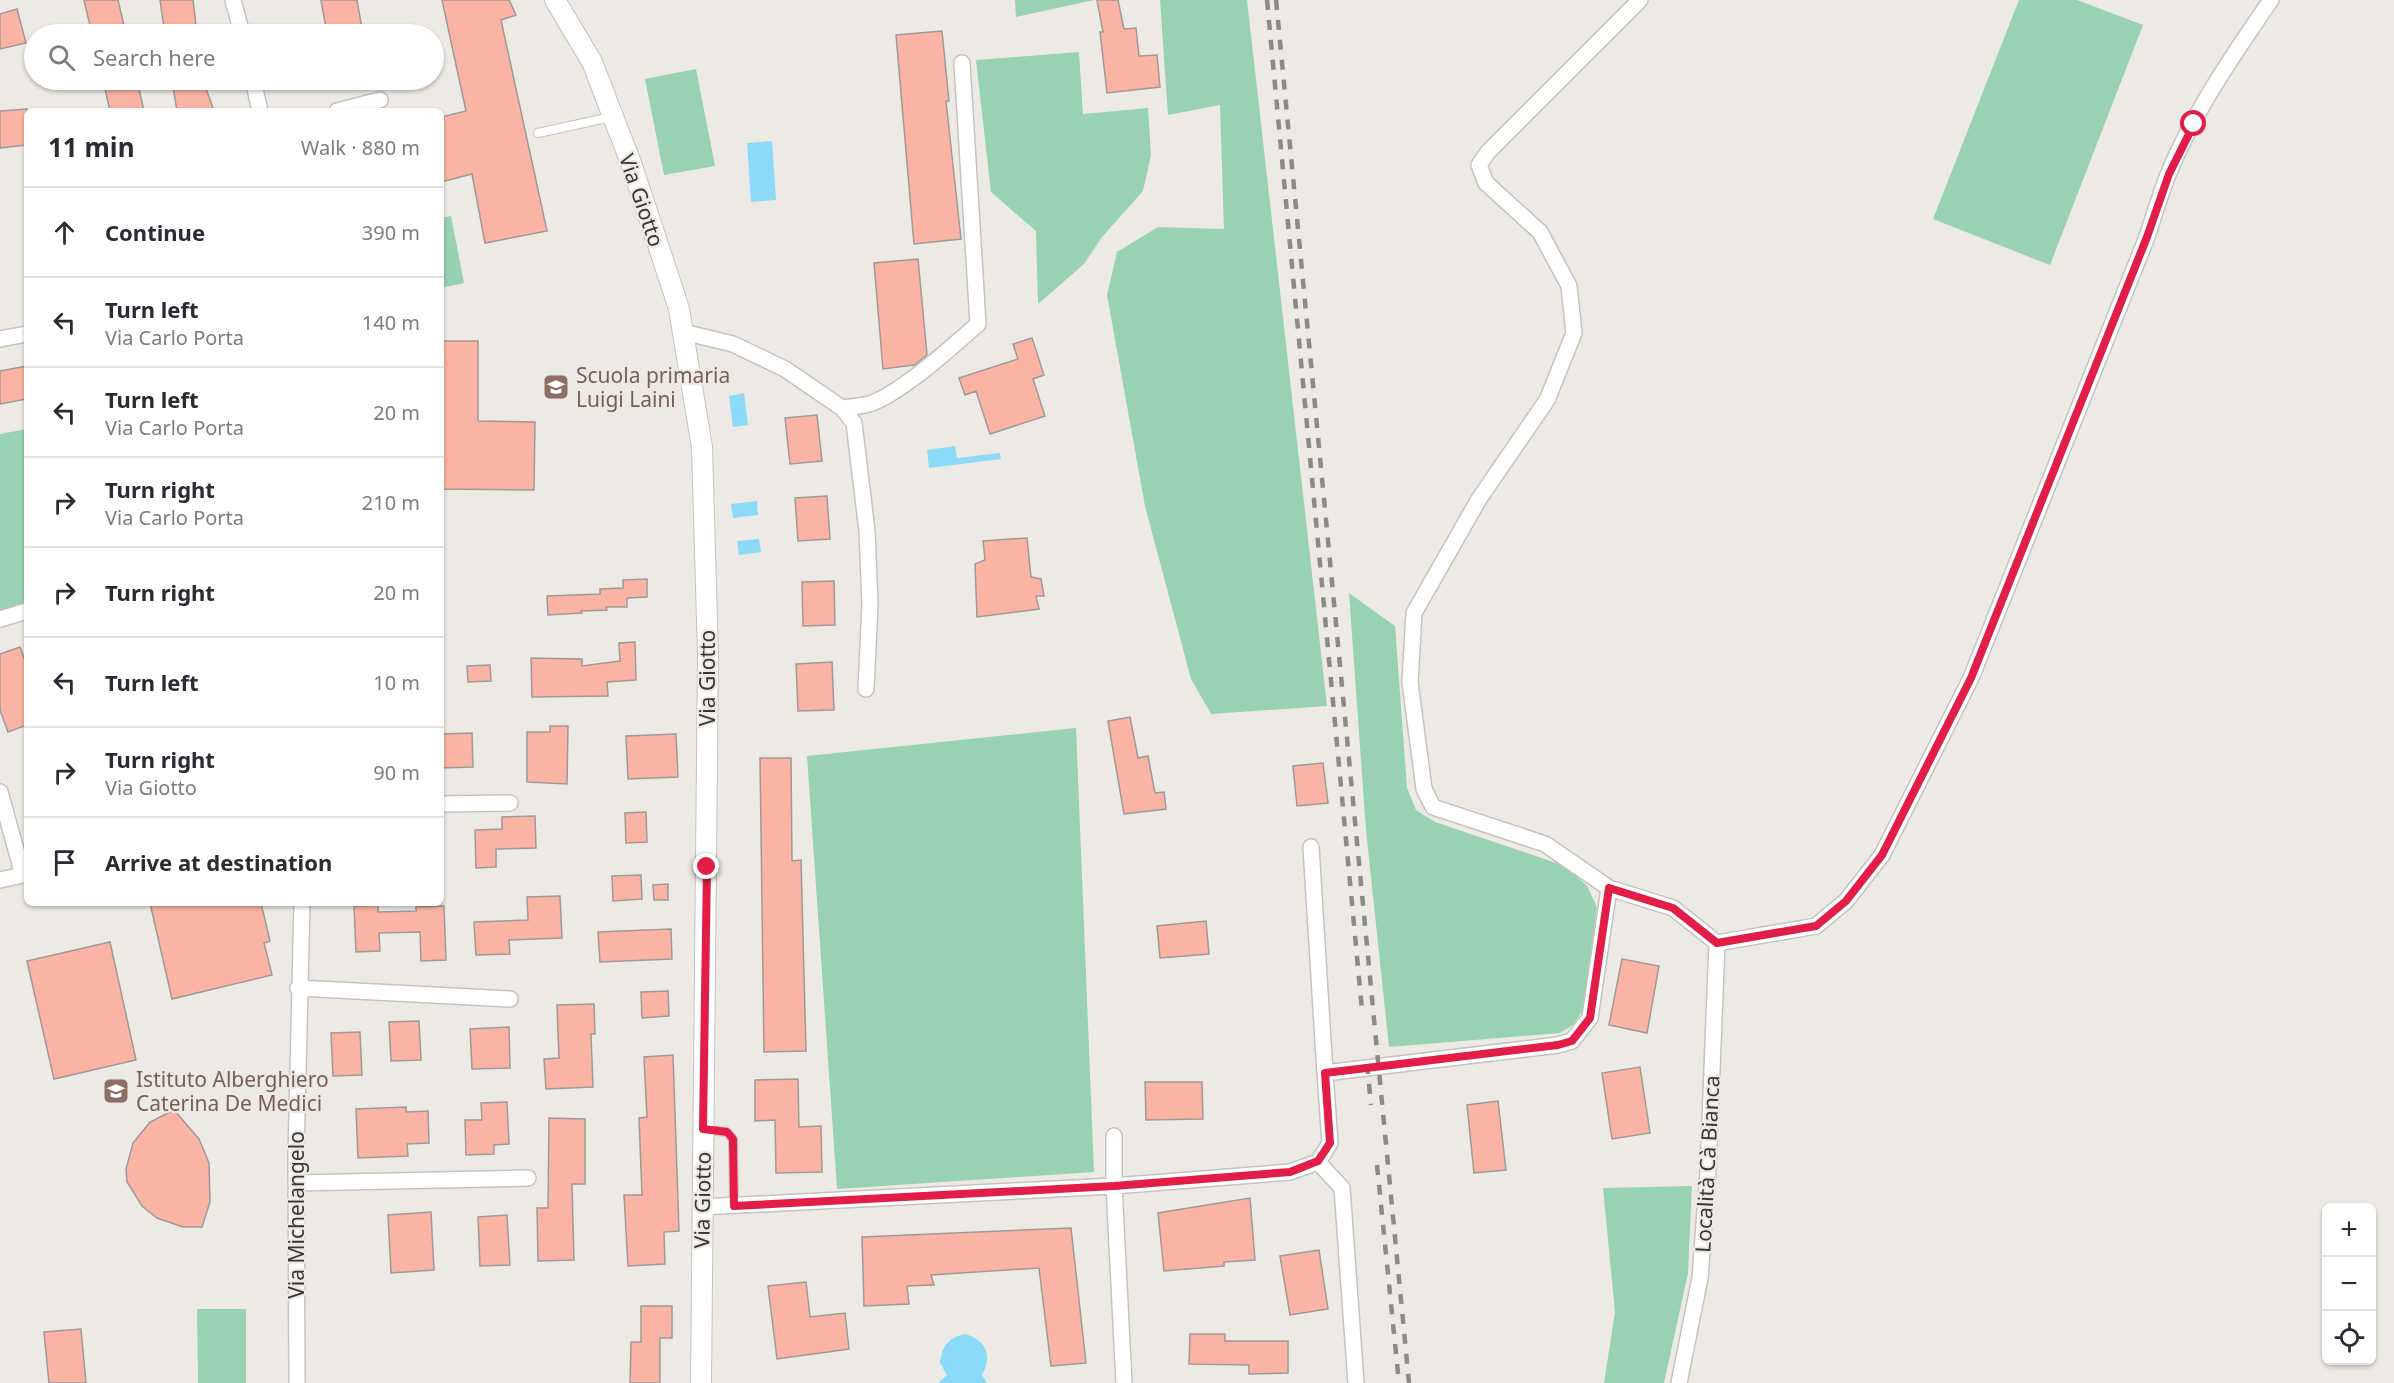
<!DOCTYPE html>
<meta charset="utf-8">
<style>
:root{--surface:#fff;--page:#f7f7f7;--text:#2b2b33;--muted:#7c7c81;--line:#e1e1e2}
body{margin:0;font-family:"Noto Sans",sans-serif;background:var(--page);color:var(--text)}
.controls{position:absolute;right:18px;bottom:18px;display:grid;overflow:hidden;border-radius:9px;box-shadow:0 2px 4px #0004}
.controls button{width:54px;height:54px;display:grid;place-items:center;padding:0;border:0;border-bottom:2px solid var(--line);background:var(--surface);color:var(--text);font:30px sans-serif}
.stop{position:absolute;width:18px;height:18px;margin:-14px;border:4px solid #e11d48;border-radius:50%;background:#fff}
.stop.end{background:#e11d48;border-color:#fff;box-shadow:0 2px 6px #0008}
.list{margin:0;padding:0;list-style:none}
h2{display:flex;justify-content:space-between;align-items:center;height:78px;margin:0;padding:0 24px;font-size:26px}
h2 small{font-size:20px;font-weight:400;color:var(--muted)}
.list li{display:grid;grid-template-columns:39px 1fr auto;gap:18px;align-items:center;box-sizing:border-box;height:90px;padding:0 24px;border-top:2px solid var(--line)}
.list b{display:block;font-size:22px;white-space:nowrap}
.list p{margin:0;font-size:20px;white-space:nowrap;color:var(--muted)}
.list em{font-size:20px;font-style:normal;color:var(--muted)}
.icon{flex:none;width:33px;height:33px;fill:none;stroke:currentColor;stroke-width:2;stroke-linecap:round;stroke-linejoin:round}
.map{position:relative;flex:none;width:2394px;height:1383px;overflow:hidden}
.search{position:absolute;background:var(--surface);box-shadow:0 2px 4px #0004;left:24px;top:24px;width:420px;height:66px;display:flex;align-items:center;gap:15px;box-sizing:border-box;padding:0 21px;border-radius:33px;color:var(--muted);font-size:22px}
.panel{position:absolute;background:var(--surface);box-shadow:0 2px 4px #0004;left:24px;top:108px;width:420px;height:798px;border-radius:9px}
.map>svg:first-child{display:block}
.green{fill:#98d2b1}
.water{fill:#8bdaf8}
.building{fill:#fbb3a3;stroke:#9f9997;stroke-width:1.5}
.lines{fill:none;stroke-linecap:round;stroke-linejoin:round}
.service-casing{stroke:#c6c3be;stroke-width:10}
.minor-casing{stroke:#c6c3be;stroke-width:18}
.tertiary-casing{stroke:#c6c3be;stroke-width:22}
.service{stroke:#fff;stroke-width:8}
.minor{stroke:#fff;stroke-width:15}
.tertiary{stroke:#fff;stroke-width:20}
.rail{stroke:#8c8a87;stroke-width:4.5;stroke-dasharray:10 10;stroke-linecap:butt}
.route{stroke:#e11d48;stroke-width:8}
.labels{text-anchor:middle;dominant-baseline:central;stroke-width:4.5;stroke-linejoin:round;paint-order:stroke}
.street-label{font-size:21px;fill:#373634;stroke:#edeae5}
.education-label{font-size:21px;fill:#785e54;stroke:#edeae5;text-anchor:start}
</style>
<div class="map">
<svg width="2394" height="1383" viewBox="0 0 2394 1383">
<rect width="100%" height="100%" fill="#edeae5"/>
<!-- green -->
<path class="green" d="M1015,0H1094L1016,17Z
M1160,0H1247L1327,706L1211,714L1191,679L1145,506L1107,295L1117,252L1158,227L1224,229L1220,105L1168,115Z
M2019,0H2077L2143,25L2050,265L1933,219Z
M1079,52L1083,114L1148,108L1151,155L1143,191L1102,237L1084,264L1038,304L1036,231L991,192L976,60Z
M696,69L715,166L664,175L645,79Z
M451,216L464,283L441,288V218Z
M27,429V602L0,610V434Z
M1349,593L1395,626L1407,788L1416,810L1435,822L1565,866L1587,886L1597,907L1583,1010L1573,1025L1560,1033L1389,1047L1366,830Z
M1076,728L1094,1172L837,1189L807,756Z
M1692,1186L1688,1273L1664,1383H1604L1615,1312L1603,1188Z
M197,1309H246V1383H198Z"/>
<!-- water -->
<path class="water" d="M772,141L776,200L751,202L747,143Z
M744,393L748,425L733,427L729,396Z
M955,446L957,458L1000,453L1001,459L929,468L927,450Z
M757,501L758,515L733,518L731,504Z
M759,539L761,552L739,555L737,541Z
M965,1334C986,1340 993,1356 982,1375L987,1383H938L947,1375L940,1363C942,1346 948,1338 965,1334Z"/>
<!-- building -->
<path class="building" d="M84,0H118L126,34H92Z
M160,0H193L197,34H165Z
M321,0H357L363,34H327Z
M442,0H509L516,15L501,20L547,231L485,243L472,174L441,182V117L466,111Z
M1097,0H1118L1124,29L1136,28L1139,56L1157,55L1160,87L1107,93L1100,32H1103Z
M17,9L26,43L0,49V14Z
M942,31L949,101H946L961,239L914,244L896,35Z
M103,80H137L144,111H110Z
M172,80H203L214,111H177Z
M27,109V145L0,148V111Z
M918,259L927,355L914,365L883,369L874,263Z
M1032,338L1044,375L1033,379L1045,416L990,434L976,391L965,395L959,378L1018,359L1013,344Z
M441,341H478V421L535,422L534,490L441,489Z
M27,366V399L0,404V371Z
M817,415L822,461L790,464L785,418Z
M827,496L830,539L798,541L795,498Z
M1027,538L1031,577L1041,579L1044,596H1036L1039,609L977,617L975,564L985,560L983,541Z
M647,579V597L627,598V607H606L607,610L581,611L582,613L548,615L547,596L600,594V589L623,588V580Z
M834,581L835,625L803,626L802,582Z
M635,642L636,680L607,682L608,696L532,697L531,658L582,659V666L620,661L619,643Z
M20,647L27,666V725L8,732L0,710V654Z
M832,662L834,710L798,711L796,664Z
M490,665L491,681L468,682L467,666Z
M1130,717L1138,758L1148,756L1155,793L1164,792L1166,809L1124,814L1108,721Z
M550,726H568L567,784L527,782V732H550Z
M472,733L473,767L441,768V734Z
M676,734L678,777L628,779L626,736Z
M760,758H791L792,861L801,860L806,1051L764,1052Z
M1323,763L1328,803L1297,806L1293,766Z
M646,812L647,842L626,843L625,813Z
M535,816L536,848L496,849V867L476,868L475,830L502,829V817Z
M641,875L642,899L613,901L612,876Z
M668,884V900H654L653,885Z
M560,896L562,938L509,940L510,954L476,955L474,922L528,920L527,897Z
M150,903H261L270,941L264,943L272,975L172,999Z
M378,905V912L416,911V907L444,906L446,960L421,961L420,932L379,933L380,951L356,952L354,906Z
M1206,921L1209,954L1160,958L1157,926Z
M671,929L672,959L600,962L598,932Z
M110,942L136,1060L54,1079L27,961Z
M1622,959L1659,966L1647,1033L1609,1025Z
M668,991L669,1016L642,1018L641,992Z
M594,1004L595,1034H591L593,1087L546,1089L544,1059L559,1058L557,1005Z
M419,1021L421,1060L391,1061L389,1022Z
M509,1027L510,1068L472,1069L470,1029Z
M360,1032L362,1075L333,1076L331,1033Z
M673,1055L679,1231L664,1232L665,1264L628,1266L624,1195H642L639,1118L647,1117L644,1057Z
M1640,1067L1650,1133L1612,1139L1602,1073Z
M798,1079L799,1127L821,1126L822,1172L776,1173L775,1120L755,1121V1080Z
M1145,1082H1202L1203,1119L1146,1120Z
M1498,1101L1506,1170L1474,1173L1467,1105Z
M507,1102L509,1144L494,1145V1154L466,1155L465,1120H482L481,1103Z
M406,1107V1112L428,1111L429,1143L407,1144L408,1156L358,1158L356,1109Z
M174,1110L199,1139L209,1163L210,1202L202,1227H183L157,1218L142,1206L127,1182L126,1169L133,1143L150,1122Z
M549,1118L585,1119V1184H572L574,1260L538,1261L537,1208H548Z
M1250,1198L1255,1260L1224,1262V1266L1164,1271L1158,1213Z
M431,1212L434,1270L391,1273L388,1215Z
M507,1215L510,1265L480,1266L478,1217Z
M1071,1228L1086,1363L1051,1366L1039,1268L931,1275L934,1285L907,1286L909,1304L864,1306L862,1237Z
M1319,1250L1328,1309L1290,1315L1280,1256Z
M806,1282L810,1317L845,1313L849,1349L777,1359L768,1286Z
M641,1306H672V1338H660V1383H630L631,1342H641Z
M81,1329L86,1383H49L44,1332Z
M1190,1334H1225V1341H1288V1373L1249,1374V1365L1189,1364Z"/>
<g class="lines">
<!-- service casing -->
<g class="service-casing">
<path id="service" d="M538,133L611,117
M705,1130L727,1132L733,1139L734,1206"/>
</g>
<!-- minor casing -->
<g class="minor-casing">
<path id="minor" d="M233,0L242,34
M1640,0L1488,152L1479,165L1486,183L1540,232L1569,286L1574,333L1547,400L1479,499L1414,613L1410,682L1424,789L1433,807L1545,844L1609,888L1673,908L1717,943L1816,926L1846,901L1882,855L1971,678L2147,237C2154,216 2160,195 2168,175C2193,113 2233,55 2271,0
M253,80L260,111
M337,111L380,100
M683,332L733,344L785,369L842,408L854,423L867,531L870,604L866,689
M0,339L27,334
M842,408C851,407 861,406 869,404C899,395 953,346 978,324L962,63
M0,619L27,611
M0,792L23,875
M441,804L510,803
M1311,847L1325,1073
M0,880L27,874
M298,988L510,999
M1114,1136V1186L1124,1383
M1318,1162L1342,1188L1356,1383
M296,1183L528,1178
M701,1207L1114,1186L1290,1172L1318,1162L1330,1143L1325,1073L1558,1045L1572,1041L1590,1018L1609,888
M297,1383L296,1155L302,903
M1679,1383L1700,1278L1708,1171L1717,943"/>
</g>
<!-- tertiary casing -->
<g class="tertiary-casing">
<path id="tertiary" d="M555,0L592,62L631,163L671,284L679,309L702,447L708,655L701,1383"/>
</g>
<!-- service -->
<use href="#service" class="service"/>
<!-- minor -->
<use href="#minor" class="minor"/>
<!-- tertiary -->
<use href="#tertiary" class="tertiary"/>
<!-- rail -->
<path class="rail" d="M1267,0L1362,1010
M1276,0L1409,1383
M1367,1064L1371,1105
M1377,1165L1399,1383"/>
</g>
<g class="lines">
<!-- route -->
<path class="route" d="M707,867L703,1129L727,1132L733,1139L734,1206L1114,1186L1290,1172L1318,1161L1330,1143L1325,1073L1558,1045L1572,1041L1590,1018L1609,888L1673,908L1717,943L1816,926L1846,901L1882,855L1971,678L2147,237L2169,174L2194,124"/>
</g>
<!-- icons -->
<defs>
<g id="school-square" transform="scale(1.35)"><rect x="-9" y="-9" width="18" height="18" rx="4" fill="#8d6e63" stroke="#edeae5"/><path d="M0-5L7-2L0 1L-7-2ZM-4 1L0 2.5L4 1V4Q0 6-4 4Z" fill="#fff"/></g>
</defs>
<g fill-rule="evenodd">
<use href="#school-square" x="556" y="387"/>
<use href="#school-square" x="116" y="1091"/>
</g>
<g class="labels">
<!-- street labels -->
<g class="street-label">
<text transform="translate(642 200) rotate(71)">Via Giotto</text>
<text transform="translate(707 678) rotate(-90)">Via Giotto</text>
<text transform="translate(1707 1164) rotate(-87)">Località Cà Bianca</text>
<text transform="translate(702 1200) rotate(-89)">Via Giotto</text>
<text transform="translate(296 1215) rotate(-90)">Via Michelangelo</text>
</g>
<!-- education labels -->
<g class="education-label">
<text x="576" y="375">Scuola primaria<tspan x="576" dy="24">Luigi Laini</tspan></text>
<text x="136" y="1079">Istituto Alberghiero<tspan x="136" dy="24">Caterina De Medici</tspan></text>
</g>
</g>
</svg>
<div class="controls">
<button>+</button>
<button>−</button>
<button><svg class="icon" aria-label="locate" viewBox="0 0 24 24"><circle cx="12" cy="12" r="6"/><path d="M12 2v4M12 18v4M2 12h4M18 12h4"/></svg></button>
</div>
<div class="stop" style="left:2194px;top:124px"></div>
<div class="stop end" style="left:707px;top:867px"></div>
<div class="search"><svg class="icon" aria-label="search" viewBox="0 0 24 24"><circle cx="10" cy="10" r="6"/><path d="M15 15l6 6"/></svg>Search here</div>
<section class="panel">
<h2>11 min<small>Walk · 880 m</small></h2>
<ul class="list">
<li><svg class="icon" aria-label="ahead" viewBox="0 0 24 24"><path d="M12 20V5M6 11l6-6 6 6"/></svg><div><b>Continue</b></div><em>390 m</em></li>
<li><svg class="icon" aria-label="left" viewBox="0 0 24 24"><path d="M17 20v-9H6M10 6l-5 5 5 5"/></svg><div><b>Turn left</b><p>Via Carlo Porta</p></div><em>140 m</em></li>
<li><svg class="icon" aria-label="left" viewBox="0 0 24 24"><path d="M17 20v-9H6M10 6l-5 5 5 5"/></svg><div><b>Turn left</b><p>Via Carlo Porta</p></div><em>20 m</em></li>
<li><svg class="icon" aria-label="right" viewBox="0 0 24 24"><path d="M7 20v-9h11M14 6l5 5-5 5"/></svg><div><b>Turn right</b><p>Via Carlo Porta</p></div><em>210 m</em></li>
<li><svg class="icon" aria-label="right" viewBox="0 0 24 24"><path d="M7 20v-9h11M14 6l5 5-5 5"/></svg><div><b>Turn right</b></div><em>20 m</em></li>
<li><svg class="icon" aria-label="left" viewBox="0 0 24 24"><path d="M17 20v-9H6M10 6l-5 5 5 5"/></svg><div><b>Turn left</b></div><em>10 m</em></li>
<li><svg class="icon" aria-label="right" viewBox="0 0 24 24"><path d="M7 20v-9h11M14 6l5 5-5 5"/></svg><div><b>Turn right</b><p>Via Giotto</p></div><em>90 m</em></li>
<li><svg class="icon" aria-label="arrive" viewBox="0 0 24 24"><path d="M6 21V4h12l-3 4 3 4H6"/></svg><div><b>Arrive at destination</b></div></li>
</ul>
</section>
</div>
